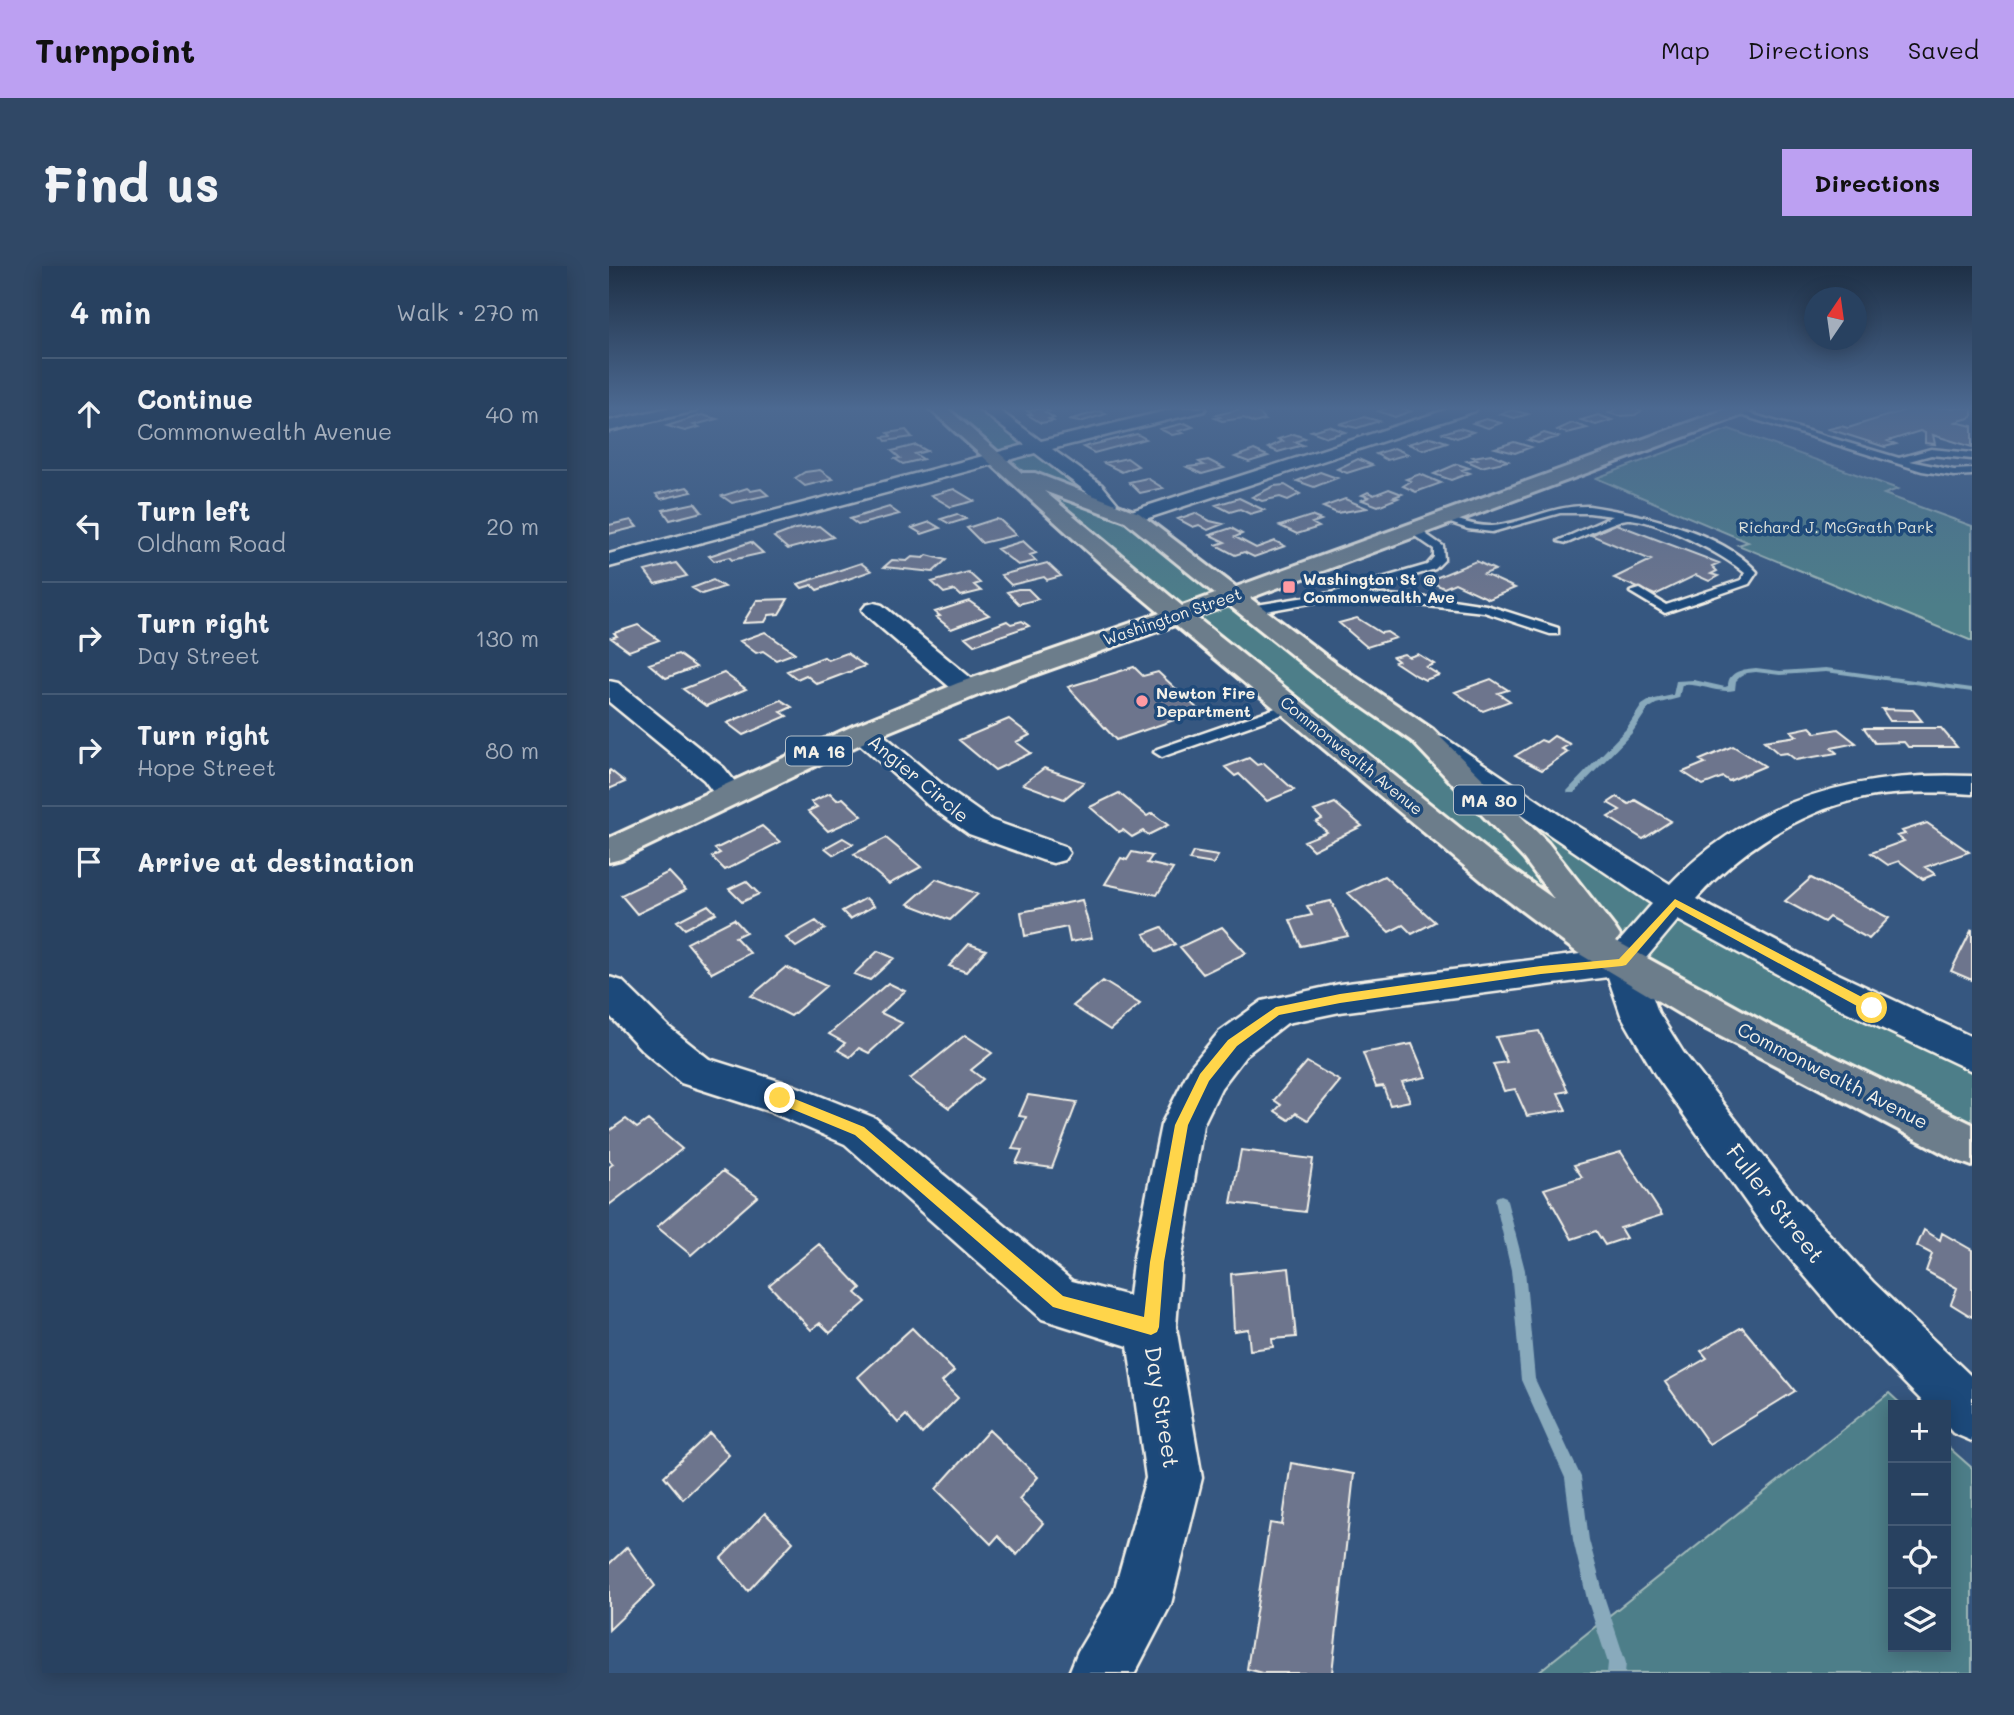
<!DOCTYPE html>
<meta charset="utf-8">
<style>
:root{--surface:#284160;--page:#304866;--text:#f1f3f6;--muted:#a5afbd;--line:#445a75;--accent:#bca0f2}
body{margin:0;font-family:Mali,sans-serif;background:var(--page);color:var(--text)}
.controls{position:absolute;right:21px;bottom:21px;display:grid;overflow:hidden;border-radius:0px;box-shadow:0 4px 18px #0003}
.controls button{width:63px;height:63px;display:grid;place-items:center;padding:0;border:0;border-bottom:2px solid var(--line);background:var(--surface);color:var(--text);font:35px sans-serif}
.compass{position:absolute;left:1195px;top:21px;width:63px;height:63px;border-radius:50%;background:var(--surface);box-shadow:0 4px 18px #0003;rotate:13deg}
.stop{position:absolute;width:21px;height:21px;margin:-16px;border:5px solid #ffd54a;border-radius:50%;background:#fff}
.stop.end{background:#ffd54a;border-color:#fff;box-shadow:0 2px 7px #0008}
.list{margin:0;padding:0;list-style:none}
h2{display:flex;justify-content:space-between;align-items:center;height:91px;margin:0;padding:0 28px;font-size:30px}
h2 small{font-size:23px;font-weight:400;color:var(--muted)}
.list li{display:grid;grid-template-columns:46px 1fr auto;gap:21px;align-items:center;box-sizing:border-box;height:112px;padding:0 28px;border-top:2px solid var(--line)}
.list b{display:block;font-size:26px;white-space:nowrap}
.list p{margin:0;font-size:23px;white-space:nowrap;color:var(--muted)}
.list em{font-size:23px;font-style:normal;color:var(--muted)}
.icon{flex:none;width:38px;height:38px;fill:none;stroke:currentColor;stroke-width:2;stroke-linecap:round;stroke-linejoin:round}
.map{position:relative;flex:none;width:1363px;height:1407px;overflow:hidden;border-radius:0px}
header{display:flex;align-items:center;gap:42px;box-sizing:border-box;height:98px;padding:0 35px;background:var(--accent);color:#111}
header strong{font-size:33px}
nav{display:flex;gap:38px;margin-inline-start:auto;font-size:24px}
.intro{display:flex;align-items:center;justify-content:space-between;box-sizing:border-box;height:168px;padding:0 42px}
h1{margin:0;font-size:49px}
.button{padding:18px 32px;border-radius:0px;background:var(--accent);color:#111;font-size:24px;font-weight:700}
main{display:flex;gap:42px;padding:0 42px}
aside{flex:1;background:var(--surface);border-radius:0px;box-shadow:0 4px 18px #0003}
.map>svg:first-child{display:block}
.green{fill:#4d7e89;stroke:#a0b8b8;stroke-width:2}
.lines{fill:none;stroke-linecap:round;stroke-linejoin:round}
.stream{fill:#89aabc;fill-rule:evenodd}
.building{fill:#6d758d;stroke:#f4f1e8;stroke-width:2}
.service-casing{stroke:#f4f1e8;stroke-width:5}
.minor-casing{stroke:#f4f1e8;stroke-width:5}
.primary-casing{stroke:#f4f1e8;stroke-width:6}
.service{fill:#1f4a7a;fill-rule:evenodd}
.minor{fill:#1f4a7a;fill-rule:evenodd}
.primary{fill:#6c7d8b;fill-rule:evenodd}
.route{fill:#ffd54a}
.poi-dot{fill:#ff9aa2;stroke:#1f4a7a;stroke-width:2.5}
.labels{text-anchor:middle;dominant-baseline:central;stroke-width:7;stroke-linejoin:round;paint-order:stroke}
.far-park-label{font-size:16px;fill:#dbe0da;stroke:#1f4a7a}
.far-poi-label{font-size:16px;font-weight:bold;fill:#f4f1e8;stroke:#1f4a7a;text-anchor:start}
.far-street-label{font-size:16px;fill:#f4f1e8;stroke:#1f4a7a}
.shield{fill:#1f4a7a;stroke:#b4bfc7;stroke-width:2}
.shield-label{font-size:18px;font-weight:bold;fill:#f4f1e8}
.street-label{font-size:19px;fill:#f4f1e8;stroke:#1f4a7a}
.near-street-label{font-size:23px;fill:#f4f1e8;stroke:#1f4a7a}
</style>
<header>
<strong>Turnpoint</strong>
<nav><a>Map</a><a>Directions</a><a>Saved</a></nav>
</header>
<div class="intro"><h1>Find us</h1><a class="button">Directions</a></div>
<main>
<aside>
<h2>4 min<small>Walk · 270 m</small></h2>
<ul class="list">
<li><svg class="icon" aria-label="ahead" viewBox="0 0 24 24"><path d="M12 20V5M6 11l6-6 6 6"/></svg><div><b>Continue</b><p>Commonwealth Avenue</p></div><em>40 m</em></li>
<li><svg class="icon" aria-label="left" viewBox="0 0 24 24"><path d="M17 20v-9H6M10 6l-5 5 5 5"/></svg><div><b>Turn left</b><p>Oldham Road</p></div><em>20 m</em></li>
<li><svg class="icon" aria-label="right" viewBox="0 0 24 24"><path d="M7 20v-9h11M14 6l5 5-5 5"/></svg><div><b>Turn right</b><p>Day Street</p></div><em>130 m</em></li>
<li><svg class="icon" aria-label="right" viewBox="0 0 24 24"><path d="M7 20v-9h11M14 6l5 5-5 5"/></svg><div><b>Turn right</b><p>Hope Street</p></div><em>80 m</em></li>
<li><svg class="icon" aria-label="arrive" viewBox="0 0 24 24"><path d="M6 21V4h12l-3 4 3 4H6"/></svg><div><b>Arrive at destination</b></div></li>
</ul>
</aside>
<div class="map">
<svg width="1363" height="1407" viewBox="0 0 1363 1407">
<rect width="100%" height="100%" fill="#365780"/>
<filter id="ink" filterUnits="userSpaceOnUse"><feTurbulence type="fractalNoise" baseFrequency=".0143" numOctaves="2"/><feDisplacementMap in="SourceGraphic" scale="14" xChannelSelector="R" yChannelSelector="G"/><feConvolveMatrix kernelMatrix="1 2 1 2 8 2 1 2 1" color-interpolation-filters="sRGB"/></filter>
<g filter="url(#ink)">
<!-- green -->
<path class="green" d="M328,142H377L426,181L964,574L1363,789V880L1013,696Z
M1120,163L1289,223L1275,228L1363,260V375L1129,279L1139,276L987,212Z
M1280,1127L1293,1139H1284V1381H1337V1179L1363,1202V1407H928Z"/>
<g class="lines">
<!-- stream -->
<path class="stream" d="M1147,402L1171,405L1217,402L1363,422V426L1217,406L1171,409L1147,406L1138,407L1131,411L1127,415L1126,424C1107,428 1092,417 1073,419L1070,432L1047,438L1039,443L1023,467L965,527H959L958,525L1017,463L1033,439L1041,434L1064,429L1067,415L1085,414L1116,421L1119,420C1119,405 1135,403 1147,402Z
M892,929L897,931L898,935L916,1004L926,1113L972,1211L980,1274L996,1333L1017,1397L1016,1407H998L999,1397L978,1333L964,1274L956,1212L912,1114L902,1004L886,935L887,931Z"/>
</g>
<!-- building -->
<path class="building" d="M436,142L441,145L436,146L445,152L440,153L444,155L432,157L419,149L423,148L418,145Z
M636,142L651,148L656,154L645,157L635,152L613,155L606,152L611,151L607,149Z
M779,142H792L802,145L786,151L769,145Z
M1009,142H1023L1032,145L1026,149L1010,150L1000,147Z
M1303,142H1363V151L1347,156L1363,160V181L1324,169L1326,178L1316,177V167L1311,165L1279,175L1287,178L1276,181L1220,163L1232,160L1239,162Z
M903,144L919,148L906,152L891,148Z
M491,145L497,148L471,156L459,154Z
M93,149L108,153L85,159L90,161L76,165L58,160Z
M989,149L1003,154L987,159L972,154Z
M755,151L770,155L748,162L730,158Z
M877,153L892,157L879,162L864,157Z
M576,157L584,161L570,165L574,167L563,169L551,163Z
M963,157L978,162L958,167L948,164Z
M720,160L736,166L718,171L702,165Z
M850,162L864,166L848,172L834,167Z
M297,164L303,171L277,175L274,171L282,170L279,167Z
M935,167L949,171L929,177L919,174Z
M528,168L537,173L485,187L474,181Z
M685,168L696,172L686,176L694,179L669,186L659,182L674,175L669,173Z
M822,171L838,176L814,184L799,178Z
M905,176L922,181L906,187L886,182Z
M307,179L318,185L306,188L314,193L294,198L286,193L291,192L283,185Z
M785,182L799,188L778,194L767,188Z
M645,184L659,190L640,196L626,191Z
M882,188L899,195L872,201L858,195L868,193L864,191Z
M518,192L529,200L513,206L495,197Z
M749,193L763,199L738,207L728,203Z
M599,194L615,202L593,208L578,201L595,199L590,196Z
M848,198L860,202L853,204L861,207L842,214L825,208Z
M211,204L224,213L196,220L186,212L196,206Z
M711,206L728,212L705,221L688,215Z
M811,208L832,217L807,226L794,220L802,215L797,213Z
M538,212L554,222L531,227L520,216Z
M676,219L691,228L679,234L671,231L653,235L643,231L665,220Z
M78,221L83,226L52,233L47,228Z
M138,222L142,225L152,223L159,229L123,237L113,230Z
M345,223L365,235L342,241L322,229Z
M780,223L793,228L785,231L789,232L769,240L753,234L760,231L753,229L759,226L765,229Z
M630,232L655,244L641,248L631,243L621,246L607,239Z
M736,233L758,242L728,247L714,241Z
M86,237L93,246L61,254L54,244Z
M280,241L290,248L249,259L241,253Z
M586,247L601,255L614,258L599,264L590,259L584,261L569,253Z
M348,248L357,253L341,258L332,253Z
M702,250L712,254L703,257L710,261L688,268L671,260Z
M386,253L391,254L407,269L373,277L358,262Z
M22,254L28,261L0,268V259Z
M321,256L331,262L313,268L303,262Z
M1007,258L1110,297L1103,300L1108,305L1102,308L1109,310L1100,315L1087,309L1046,329L1005,312L1042,294L982,269Z
M210,260L224,271L179,283L165,271L186,263Z
M622,262L633,268L626,271L647,282L666,275L676,280L645,291L635,286L626,289L607,279L616,276L601,269Z
M414,275L427,287L421,289L427,295L409,299L388,283Z
M142,276L154,287L123,294L120,291L105,295L100,290Z
M318,289L337,294L324,306L275,301L283,294L298,295L303,291L315,292Z
M867,295L886,304L875,308L906,322L880,333L846,317L835,322L819,315Z
M67,297L78,310L46,318L36,305Z
M252,297L262,305L208,324L203,319L193,322L189,318Z
M438,297L452,310L438,314L435,311L402,319L392,309Z
M359,306L371,317L365,319L372,325L352,330L346,324L335,327L323,316Z
M104,314L115,321L93,328L83,322Z
M409,323H419L429,333L410,338L398,326Z
M179,333L170,348L160,349L156,356L134,357L148,334Z
M360,335L380,349L342,363L327,351L331,350L326,346Z
M748,352L772,367L778,366L787,372L758,381L730,357Z
M398,355L402,358L413,355L420,360L365,379L356,371Z
M29,359L50,374L20,385L2,372L8,370L5,367Z
M156,366L186,387L167,394L154,385L147,387L131,375Z
M238,387L256,400L208,418L197,409L188,413L178,405L215,391L219,394Z
M69,388L87,401L57,412L40,398Z
M795,388L800,391L809,388L825,398L817,401L830,409L816,414L804,408L786,396L789,395L784,391Z
M525,401L534,410L549,406L591,445L507,474L459,421Z
M115,407L137,423L97,440L74,423Z
M882,413L899,424L889,427L901,435L874,445L846,426Z
M172,434L183,441L172,446L178,450L134,469L118,457Z
M1273,443L1304,444L1313,455H1281Z
M400,453L421,469L407,476L422,487L386,504L350,474Z
M1201,461L1207,467L1229,463L1247,477L1222,482L1228,487L1187,494L1178,487L1170,488L1155,475L1188,470L1182,465Z
M1255,462H1332L1348,481H1299L1295,476L1266,477Z
M945,470L961,478L953,483L959,486L933,504L906,490L932,474L937,476Z
M1124,480L1156,500L1120,515L1114,511L1094,519L1074,506L1096,497L1091,494Z
M640,492L648,499L655,497L685,524L658,535L630,508L626,510L616,501Z
M435,502L475,516L455,533L414,518Z
M1,504L16,516L0,523V505Z
M221,527L228,534L234,532L253,550L219,565L199,545L208,541L202,536Z
M510,527L538,550L543,547L559,559L539,569L534,565L523,571L514,564L510,566L481,541Z
M1008,531L1020,538L1026,534L1062,555L1034,573L999,551L1011,544L999,537Z
M726,537L753,560L704,584L695,575L718,566L707,556L713,553L705,545Z
M1318,557L1360,586L1316,601L1326,608L1314,613L1290,595L1279,599L1262,587L1295,575L1288,570L1296,568L1293,565Z
M153,560L171,576L116,604L103,591L111,587L106,583Z
M234,572L244,578L225,589L216,582Z
M277,572L312,601L280,618L245,588Z
M523,586L543,590L538,597L564,603L548,629L496,618L512,592L518,594Z
M584,586L609,590L604,598L580,594Z
M60,606L77,624L28,648L12,629Z
M775,610L826,656L803,668L794,659L780,666L739,627Z
M1202,612L1280,652L1260,673L1220,651L1215,656L1176,635Z
M327,613L369,628L341,654L299,638Z
M137,615L150,628L133,636L120,623Z
M257,632L265,640L241,653L233,645Z
M473,634L483,672L461,676L458,661L416,670L412,646Z
M722,635L739,670L692,680L681,654L703,649L698,640Z
M99,639L107,647L76,663L68,655Z
M125,653L137,666L126,671L141,687L103,707L78,677Z
M207,655L216,663L187,681L177,672Z
M553,661L566,678L548,686L535,668Z
M613,661L637,687L594,708L571,681Z
M1363,663V714L1342,705Z
M360,678L377,684L357,706L340,700Z
M269,685L285,692L261,714L245,708Z
M177,701L217,720L182,750L142,730Z
M494,715L531,738L501,764L464,740Z
M279,717L296,725L272,747L293,757L260,787L250,782L241,791L229,784L236,777L220,768Z
M930,765L959,825L949,827L957,844L918,850L906,823L895,825L884,798L898,796L887,771Z
M356,769L383,787L362,804L374,813L340,842L301,813Z
M803,778L817,811L793,816L801,835L781,839L774,820L767,821L754,787Z
M698,796L731,815L699,854L687,847L680,854L666,845L672,839L665,834Z
M419,829L468,836L443,902L407,897L413,884L403,883L417,851L410,850Z
M17,853L28,862L39,854L73,883L0,939V901L4,898L0,894V865Z
M632,884L704,893L696,946L622,937Z
M1012,886L1053,949L1011,962L1017,972L996,979L987,965L963,973L935,923L973,911L965,899Z
M114,905L149,930L82,989L48,961Z
M1315,964L1331,974L1333,967L1363,984V1051L1342,1038L1348,1022L1317,1005L1323,988L1308,980Z
M210,978L252,1022L247,1027L257,1036L221,1067L211,1057L202,1064L160,1019Z
M680,1002L687,1071L663,1073L664,1081L641,1084L639,1063L625,1065L622,1008Z
M1133,1061L1186,1125L1100,1178L1056,1116L1098,1092L1092,1085Z
M303,1062L345,1105L333,1116L349,1132L313,1168L297,1149L289,1157L249,1111Z
M380,1164L429,1211L410,1233L434,1257L408,1289L389,1270L382,1278L327,1223Z
M101,1167L120,1189L74,1233L55,1210Z
M682,1197L745,1208L723,1407H653L638,1403L661,1257L673,1259Z
M156,1247L184,1276L139,1325L112,1292Z
M18,1281L46,1320L0,1364V1298Z"/>
<g class="lines">
<!-- service casing -->
<g class="service-casing">
<path id="service" d="M1125,143L1290,192L1322,183L1363,187V193L1322,189L1300,195L1345,204L1363,203V209L1345,210L1313,205L1125,147Z
M980,240C1032,248 1112,265 1148,306L1140,318L1056,347L1021,326L1031,323L1057,339L1132,314L1136,307C1116,289 1045,252 1018,253C1006,254 971,272 958,277L949,275L1004,250L980,247H951L883,266L859,263L830,253L835,250C851,254 867,261 883,260C918,257 942,239 980,240Z
M800,262H808L834,280L835,294L826,303L747,327L837,333L877,339L949,362V368H941L875,346L734,331L641,348L635,344L641,340L722,327L818,299L825,291V283L800,266Z
M684,436L691,440L689,443L558,489L553,491L545,486L548,483Z"/>
</g>
<!-- minor casing -->
<g class="minor-casing">
<path id="minor" d="M59,142H89L87,145L0,165V155Z
M369,142H387L432,175L569,142H597L595,145L443,183L493,219L508,237L505,241H491L479,227L426,187L0,301V288L416,179Z
M843,142H868L866,145L530,255H516L513,251L516,247Z
M265,337L273,339L368,417L372,423L368,429L359,431L350,429L257,349L253,344L257,339Z
M0,415L9,417L115,502L135,527L131,533L120,536L109,533L95,514L0,436Z
M254,458L264,460L341,525L382,554L455,580L460,587L455,594L444,597L433,594L360,568L319,539L244,472L240,466L244,460Z
M826,469L836,472L955,552L1061,618C1143,533 1248,505 1363,510V528C1326,526 1287,525 1250,533C1189,546 1128,587 1087,633L1225,706L1363,771V805L1236,745L1069,654L1032,698L1049,746L1074,786L1188,933L1264,1016L1363,1111V1175L1344,1167L1337,1159V1139H1317L1230,1050L1156,963L1046,808L1012,749L999,711L731,746L678,757L638,788L612,822L594,859L572,996L567,1061L593,1212L562,1338L526,1407H460L469,1385L505,1325L537,1212L519,1080L433,1053L236,878L159,845L72,817L33,784L0,749V711L13,715L61,762L100,793L186,820L266,852L463,1015L520,1030L524,996L552,859L582,800L610,766L653,735L731,718L1003,684L1043,638L816,484L812,478L816,472Z"/>
</g>
<!-- primary casing -->
<g class="primary-casing">
<path id="primary" d="M320,142H338L413,207H426L530,247L627,321L1120,142H1144L1142,146L641,332L726,397L823,463L939,577L1005,661L1011,670L1007,675L1158,758L1363,858V900L1347,894L1086,757L969,687L877,618L566,359L369,429L264,472L12,593L0,596V572L244,460L349,417L551,347L495,300ZM435,225L516,255L606,328L573,340ZM620,339L708,409L803,475L915,593L945,633L901,602L587,351Z"/>
</g>
<!-- service -->
<use href="#service" class="service"/>
<!-- minor -->
<use href="#minor" class="minor"/>
<!-- primary -->
<use href="#primary" class="primary"/>
</g>
</g>
<!-- sky -->
<linearGradient id="sky" x2="0" y2="1"><stop stop-color="#1e3046"/><stop offset="0.42" stop-color="#4c6991"/><stop offset="1" stop-color="#4c6991" stop-opacity="0"/></linearGradient>
<rect width="1363" height="339" fill="url(#sky)"/>
<!-- route -->
<path class="route" d="M1066,633L1268,739V746H1259L1067,641L1017,699L1013,700L932,708L731,737L670,749L628,780L600,815L579,859L555,996L550,1061L548,1066L542,1069L444,1041L246,869L166,836L164,832L171,827L255,861L454,1030L535,1051L541,996L566,859L591,808L619,774L667,741L731,728L932,700L1010,693Z"/>
<!-- markers -->
<g class="poi-dot">
<rect x="673" y="314" width="14" height="14" rx="3.5"/>
<circle cx="533" cy="435" r="7"/>
</g>
<g class="labels">
<!-- far-park labels -->
<g class="far-park-label">
<text x="1227" y="260">Richard J. McGrath Park</text>
</g>
<!-- far-poi labels -->
<g class="far-poi-label">
<text x="694" y="312">Washington St @<tspan x="694" dy="18">Commonwealth Ave</tspan></text>
<text x="547" y="426">Newton Fire<tspan x="547" dy="18">Department</tspan></text>
</g>
<!-- far-street labels -->
<g class="far-street-label">
<text transform="translate(563 350) rotate(-19)">Washington Street</text>
<text transform="translate(743 489) rotate(39)">Commonwealth Avenue</text>
</g>
<!-- shield labels -->
<g class="shield">
<rect x="177" y="470.5" width="66" height="29" rx="5"/>
<rect x="845" y="519.5" width="70" height="29" rx="5"/>
</g>
<g class="shield-label">
<text x="210" y="485">MA 16</text>
<text x="880" y="534">MA 30</text>
</g>
<!-- street labels -->
<g class="street-label">
<text transform="translate(310 512) rotate(40)">Angier Circle</text>
<text transform="translate(1224 809) rotate(27)">Commonwealth Avenue</text>
</g>
<!-- near-street labels -->
<g class="near-street-label">
<text transform="translate(1167 937) rotate(52)">Fuller Street</text>
<text transform="translate(554 1141) rotate(81)">Day Street</text>
</g>
</g>
</svg>
<div class="controls">
<button>+</button>
<button>−</button>
<button><svg class="icon" aria-label="locate" viewBox="0 0 24 24"><circle cx="12" cy="12" r="6"/><path d="M12 2v4M12 18v4M2 12h4M18 12h4"/></svg></button>
<button><svg class="icon" aria-label="layers" viewBox="0 0 24 24"><path d="M12 4l9 5-9 5-9-5zM3 14l9 5 9-5"/></svg></button>
</div>
<svg class="compass" viewBox="-18 -18 36 36"><path d="M0-13l5 13h-10z" fill="#e53935"/><path d="M0 13l5-13h-10z" fill="#a5afbd"/></svg>
<div class="stop" style="left:1263px;top:742px"></div>
<div class="stop end" style="left:171px;top:832px"></div>
</div>
</main>
